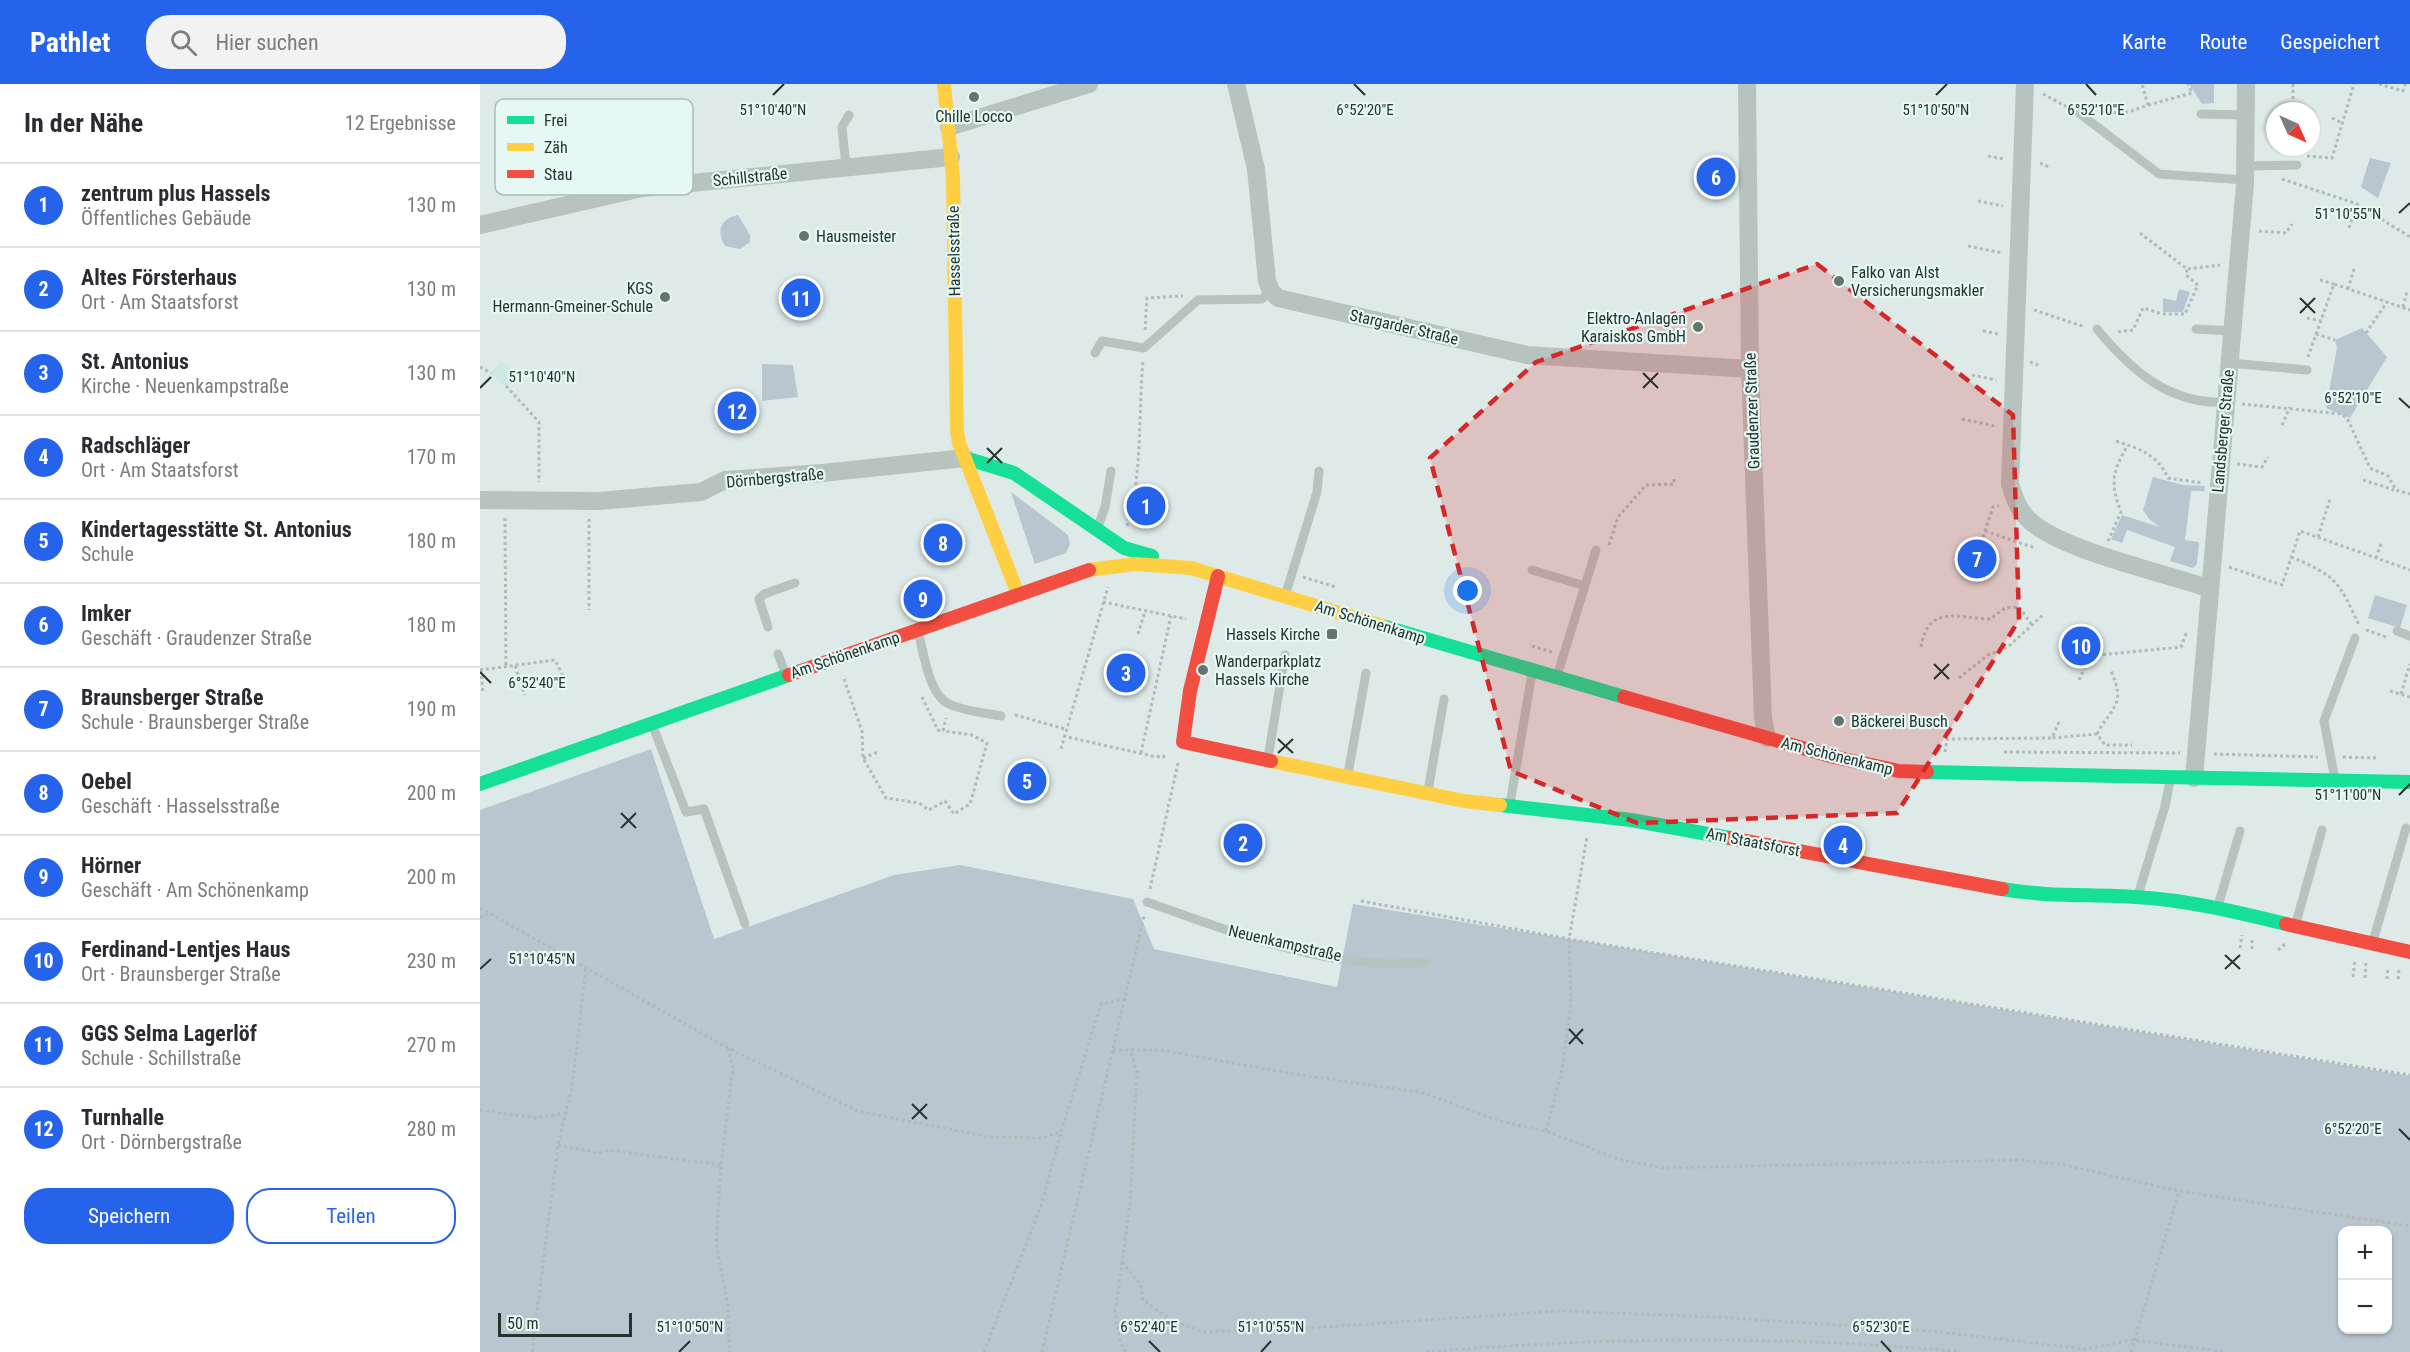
<!DOCTYPE html>
<html lang="de">
<meta charset="utf-8">
<style>
:root{--surface:#fff;--page:#f2f2f3;--text:#2b2b33;--muted:#7c7c81;--line:#e1e1e2;--accent:#2563eb}
body{margin:0;font-family:"Roboto Condensed",sans-serif;background:var(--page);color:var(--text)}
.controls{position:absolute;right:18px;bottom:18px;display:grid;overflow:hidden;border-radius:12px;box-shadow:0 2px 4px #0004}
.controls button{width:54px;height:54px;display:grid;place-items:center;padding:0;border:0;border-bottom:2px solid var(--line);background:var(--surface);color:var(--text);font:30px sans-serif}
.compass{position:absolute;left:1786px;top:18px;width:54px;height:54px;border-radius:50%;background:var(--surface);box-shadow:0 2px 4px #0004;rotate:135deg}
.scale{position:absolute;left:18px;bottom:15px;width:134px;box-sizing:border-box;padding-left:6px;border:3px solid #26332e;border-top:0;font-size:16px;line-height:21px;white-space:nowrap;color:#26332e;-webkit-text-stroke:4px #e5f8f4;paint-order:stroke}
.you{position:absolute;left:988px;top:507px;width:21px;height:21px;margin:-15px;border:4px solid #fff;border-radius:50%;background:#1a73e8;box-shadow:0 0 0 9px #1a73e833}
.badge{display:grid;place-items:center;width:39px;height:39px;border-radius:50%;background:var(--accent);color:#fff;font-size:20px;font-weight:700}
.pin{position:absolute;translate:-50% -50%;border:3px solid #fff;box-shadow:0 2px 6px #0006}
.list{margin:0;padding:0;list-style:none}
h2{display:flex;justify-content:space-between;align-items:center;height:78px;margin:0;padding:0 24px;font-size:26px}
h2 small{font-size:20px;font-weight:400;color:var(--muted)}
.list li{display:grid;grid-template-columns:39px 1fr auto;gap:18px;align-items:center;box-sizing:border-box;height:84px;padding:0 24px;border-top:2px solid var(--line)}
.list b{display:block;font-size:22px;white-space:nowrap}
.list p{margin:0;font-size:20px;white-space:nowrap;color:var(--muted)}
.list em{font-size:20px;font-style:normal;color:var(--muted)}
.actions{display:flex;gap:12px;padding:18px 24px}
.actions a{flex:1;padding:14px 0;border:2px solid var(--accent);border-radius:24px;text-align:center;font-size:21px;color:var(--accent)}
.actions .main{background:var(--accent);color:#fff}
.icon{flex:none;width:33px;height:33px;fill:none;stroke:currentColor;stroke-width:2;stroke-linecap:round;stroke-linejoin:round}
.map{position:relative;flex:none;width:1930px;height:1268px;overflow:hidden}
header{display:flex;align-items:center;gap:36px;box-sizing:border-box;height:84px;padding:0 30px;background:var(--accent);color:#fff}
header strong{font-size:28px}
nav{display:flex;gap:33px;margin-inline-start:auto;font-size:21px}
.search{width:420px;height:54px;background:var(--page);display:flex;align-items:center;gap:15px;box-sizing:border-box;padding:0 21px;border-radius:24px;color:var(--muted);font-size:22px}
main{display:flex}
aside{flex:1;background:var(--surface)}
.map>svg:first-child{display:block}
.green{fill:#b9c6d0;fill-rule:evenodd}
.plaza{fill:#cee8e4}
.lines{fill:none;stroke-linecap:round;stroke-linejoin:round}
.path{stroke:#b0bbb8;stroke-width:3;stroke-dasharray:3 3;stroke-linecap:butt}
.lane{stroke:#b7c3bf;stroke-width:9}
.street{stroke:#b7c3bf;stroke-width:18}
.fast{stroke:#16e098;stroke-width:14}
.slow{stroke:#ffcf43;stroke-width:14}
.jam{stroke:#f24e42;stroke-width:14}
.marked{fill:#d62828;fill-opacity:0.2;stroke:#d62828;stroke-width:4.5;stroke-dasharray:12 8;stroke-linejoin:round}
.ticks{fill:none;stroke:#26332e;stroke-width:2}
.poi-dot{fill:#66736f;stroke:#e5f8f4;stroke-width:2}
.labels{text-anchor:middle;dominant-baseline:central;stroke-width:4.5;stroke-linejoin:round;paint-order:stroke}
.poi-label{font-size:16px;fill:#26332e;stroke:#e5f8f4;text-anchor:start}
.street-label{font-size:16px;fill:#26332e;stroke:#e5f8f4}
.key{fill:#e5f8f4;stroke:#acbdb9;stroke-width:1.5}
.key-label{font-size:16px;fill:#26332e}
.ticks-label{font-size:15px;text-anchor:middle;fill:#26332e;stroke:#e5f8f4;stroke-width:4.5;stroke-linejoin:round;paint-order:stroke}
</style>
<header>
<strong>Pathlet</strong>
<div class="search"><svg class="icon" aria-label="search" viewBox="0 0 24 24"><circle cx="10" cy="10" r="6"/><path d="M15 15l6 6"/></svg>Hier suchen</div>
<nav><a>Karte</a><a>Route</a><a>Gespeichert</a></nav>
</header>
<main>
<aside>
<h2>In der Nähe<small>12 Ergebnisse</small></h2>
<ul class="list">
<li><span class="badge">1</span><div><b>zentrum plus Hassels</b><p>Öffentliches Gebäude</p></div><em>130 m</em></li>
<li><span class="badge">2</span><div><b>Altes Försterhaus</b><p>Ort · Am Staatsforst</p></div><em>130 m</em></li>
<li><span class="badge">3</span><div><b>St. Antonius</b><p>Kirche · Neuenkampstraße</p></div><em>130 m</em></li>
<li><span class="badge">4</span><div><b>Radschläger</b><p>Ort · Am Staatsforst</p></div><em>170 m</em></li>
<li><span class="badge">5</span><div><b>Kindertagesstätte St. Antonius</b><p>Schule</p></div><em>180 m</em></li>
<li><span class="badge">6</span><div><b>Imker</b><p>Geschäft · Graudenzer Straße</p></div><em>180 m</em></li>
<li><span class="badge">7</span><div><b>Braunsberger Straße</b><p>Schule · Braunsberger Straße</p></div><em>190 m</em></li>
<li><span class="badge">8</span><div><b>Oebel</b><p>Geschäft · Hasselsstraße</p></div><em>200 m</em></li>
<li><span class="badge">9</span><div><b>Hörner</b><p>Geschäft · Am Schönenkamp</p></div><em>200 m</em></li>
<li><span class="badge">10</span><div><b>Ferdinand-Lentjes Haus</b><p>Ort · Braunsberger Straße</p></div><em>230 m</em></li>
<li><span class="badge">11</span><div><b>GGS Selma Lagerlöf</b><p>Schule · Schillstraße</p></div><em>270 m</em></li>
<li><span class="badge">12</span><div><b>Turnhalle</b><p>Ort · Dörnbergstraße</p></div><em>280 m</em></li>
</ul>
<div class="actions"><a class="main">Speichern</a><a>Teilen</a></div>
</aside>
<div class="map">
<svg width="1930" height="1268" viewBox="0 0 1930 1268">
<rect width="100%" height="100%" fill="#deeae8"/>
<!-- green -->
<path class="green" d="M1709,0H1734V19L1722,20Z
M1890,74L1911,79L1898,114L1881,103Z
M258,131L270,151V158L260,165L245,162C236,149 240,134 258,131Z
M1699,205L1710,208L1703,228H1683V214L1696,217Z
M1882,244L1907,273L1870,334L1846,324L1857,264L1855,256Z
M282,280L313,281L318,313L282,317Z
M1673,393L1703,401L1725,402L1724,407H1711L1705,456L1719,458L1717,480L1713,484L1690,477L1695,463L1647,446L1642,459L1631,455L1642,431L1680,443L1669,435L1663,426Z
M531,408L588,451L590,460L586,469L555,480Z
M1895,511L1927,521L1920,544L1888,534Z
M171,665L234,855L414,791L480,781L653,815L674,865L857,903L873,820L1930,992V1268H0V726ZM1862,1146H1908V1246H1862Z"/>
<!-- plaza -->
<path class="plaza" d="M21,277L37,289L26,302L10,290Z"/>
<g class="lines">
<!-- path -->
<path class="path" d="M1899,0L1923,7L1925,0
M1563,10L1589,24
M1668,21L1712,9L1708,0
M1813,27V0
M1621,29L1649,28L1668,21L1662,0
M1631,30L1632,20
M1852,34L1862,39
M1508,72L1524,75
M1827,72L1852,74L1874,0
M1560,79L1571,84
M1802,95L1877,120L1930,153
M1498,117L1523,122
M1869,144L1877,120
M1779,147L1806,149L1812,140
M1660,149L1707,185L1740,181
M1488,162L1522,169
M1840,196L1854,200
M1868,205L1875,182
M1923,223L1927,208
M1554,226L1605,243
M1827,234L1841,237
M665,246L667,214L703,212
M1503,247L1518,250
M1638,248L1653,246L1663,224L1683,230H1705L1718,201L1706,191L1707,185
M1886,249L1907,218
M1836,250L1855,256
M1828,273L1854,200L1930,226
M1550,278L1558,281
M0,283L11,289
M1492,291L1516,296
M26,302L59,338V398
M1762,320L1862,330L1868,336L1890,384L1908,392L1916,406L1930,410
M1482,335L1515,342
M1802,341L1810,323
M1636,357C1660,365 1677,370 1688,394L1722,399
M1757,380L1782,383L1788,373
M1883,396L1914,406
M25,434L26,583
M109,435V526
M647,442C663,387 658,333 663,277
M1505,447L1555,464
M1503,453L1513,423L1519,422
M1838,453L1850,415
M1628,457L1641,428C1630,400 1632,387 1648,361
M1129,461L1138,433L1166,401L1194,400V394
M1811,473C1857,492 1859,498 1879,541
M1896,474L1902,457
M1749,483L1802,501L1820,447L1930,486
M823,493L856,503
M623,518L706,535
M1886,546L1906,553
M658,550L665,527
M1052,562L1072,568
M1441,563C1448,520 1477,534 1510,535L1525,524L1539,523L1552,541
M1599,573L1701,563L1706,550H1708
M35,582L45,611
M0,586L75,576L85,596
M1,586L3,609
M1479,594L1508,571L1528,563L1564,530
M364,595L382,647L383,674L406,714L439,719L449,726L465,717L474,730L490,720L507,659L492,651L463,647
M1599,596L1610,572
M1910,607L1930,613
M1921,610L1930,580
M442,613L458,646L463,647L466,634
M535,631L585,645
M1579,638L1572,654L1617,650L1625,661H1652
M1617,650C1633,621 1646,621 1631,587
M583,652L672,672L683,673L686,670
M581,665L628,503
M1465,668L1467,655L1572,654
M1524,668L1700,669
M661,669L691,532
M1734,670L1838,673
M1863,673L1898,674
M383,674L398,668
M670,805L698,679
M881,817L1089,855L1930,991
M0,824L248,964L378,1027L509,1053L561,1054L581,1048L621,920L645,915
M0,834L10,829
M1760,864L1762,851
M1772,865V854
M1798,866L1805,860
M1873,893L1875,876
M1885,894L1886,878
M1907,895L1908,883
M1918,895L1919,885
M248,964L253,984L241,1081L236,1159L248,1222L249,1268
M633,966H681L814,990L944,1009L1019,1037L1066,1047L1141,1076L1184,1084L1539,1076L1580,1080L1699,1107L1930,1142
M0,1026L55,1034L84,1029
M1066,1047L1082,986L1091,919L1089,855L1107,753
M78,1061L119,1069L128,1066L241,1081
M642,1178L661,1201L663,1216L691,1236L723,1248L829,1244L1079,1227L1237,1233L1450,1247L1605,1265L1653,1256L1746,1268
M52,1268L78,1061L92,1003L106,883
M504,1268L561,1122L581,1048
M562,1268L664,832
M646,1268L640,1258L635,1228L650,1121L657,988L651,968
M946,1268C1118,1253 1309,1251 1481,1268
M1651,1268L1699,1107"/>
<!-- lane -->
<path class="lane" d="M1599,29L1679,90L1765,96
M1721,30L1765,31
M1765,82L1817,81
M366,83L362,43L369,31
M1617,245C1650,285 1689,321 1745,318
M1716,245L1752,247
M615,269L622,257L664,264L718,216L782,215L791,207
M1749,279L1827,286
M618,443L625,423L631,387
M1052,486L1105,502
M806,509L837,408L839,387
M288,543L279,515L284,510L315,499
M1917,547L1930,552
M438,548C444,568 448,610 469,620C484,627 505,629 521,632
M298,570L306,591
M1077,592L1116,466
M172,640L206,728L224,725L265,840
M788,674L805,571
M868,690L886,589
M1855,695L1844,637L1875,554
M948,707L964,615
M1030,720L1052,589
M1658,811L1685,722L1690,697
M667,818C755,849 852,888 947,878
M1738,822L1760,747
M1816,839L1842,746
M1893,857L1926,744"/>
<!-- street -->
<path class="street" d="M756,0L776,85L787,197L791,207L798,214L1047,271L1270,285
M1267,0L1270,285L1283,634L1287,654
M1545,0L1530,400C1534,413 1538,426 1549,436C1580,466 1684,489 1728,504
M469,43L609,0
M0,141L162,104L471,73
M0,416L119,417L221,408L245,396L342,389L485,374
M1714,694L1765,100L1766,0"/>
<!-- fast -->
<path class="fast" d="M485,374L534,389L644,464L672,472
M902,542L1144,613
M1447,688L1930,698
M0,700L309,591
M1020,721L1151,736L1250,754
M1522,805C1567,813 1611,810 1656,813C1707,816 1757,828 1806,840"/>
<!-- slow -->
<path class="slow" d="M464,0L473,94L477,347L479,359L538,510
M609,486L655,480L711,484L902,542
M791,677L984,717L1020,721"/>
<!-- jam -->
<path class="jam" d="M738,492L710,607L703,658L791,677
M309,591L609,486
M1144,613L1354,673L1419,687L1447,688
M1250,754L1522,805
M1806,840L1930,868"/>
</g>
<!-- marked area -->
<path class="marked" d="M1337,180L1533,331L1539,536L1417,729L1157,739L1031,687L950,374L1056,278Z"/>
<!-- ticks -->
<path class="ticks" d="M874,0L885,11M1606,0L1616,11M293,11L304,0M1456,11L1467,0M1919,129L1930,119M1820,214L1835,229M1820,229L1835,214M1163,289L1178,304M0,304L11,293M1163,304L1178,289M1919,314L1930,324M507,364L522,379M507,379L522,364M1454,580L1469,595M0,588L11,599M1454,595L1469,580M798,655L813,669M798,669L813,655M1919,711L1930,700M141,729L156,744M141,744L156,729M1745,871L1760,885M0,885L11,875M1745,885L1760,871M1089,945L1103,960M1089,960L1103,945M432,1020L447,1035M432,1035L447,1020M1919,1045L1930,1056M669,1257L680,1268M1401,1257L1411,1268M199,1268L210,1257M781,1268L791,1257"/>
<!-- markers -->
<g class="poi-dot">
<circle cx="494" cy="13" r="6"/>
<circle cx="324" cy="152" r="6"/>
<circle cx="1359" cy="197" r="6"/>
<circle cx="185" cy="213" r="6"/>
<circle cx="1218" cy="243" r="6"/>
<rect x="846" y="544" width="12" height="12" rx="3"/>
<circle cx="723" cy="586" r="6"/>
<circle cx="1359" cy="637" r="6"/>
</g>
<g class="labels">
<!-- poi labels -->
<g class="poi-label">
<text x="494" y="32" text-anchor="middle">Chille Locco</text>
<text x="336" y="152">Hausmeister</text>
<text x="1371" y="188">Falko van Alst<tspan x="1371" dy="18">Versicherungsmakler</tspan></text>
<text x="173" y="204" text-anchor="end">KGS<tspan x="173" dy="18">Hermann-Gmeiner-Schule</tspan></text>
<text x="1206" y="234" text-anchor="end">Elektro-Anlagen<tspan x="1206" dy="18">Karaiskos GmbH</tspan></text>
<text x="840" y="550" text-anchor="end">Hassels Kirche</text>
<text x="735" y="577">Wanderparkplatz<tspan x="735" dy="18">Hassels Kirche</tspan></text>
<text x="1371" y="637">Bäckerei Busch</text>
</g>
<!-- street labels -->
<g class="street-label">
<text transform="translate(270 93) rotate(-6)">Schillstraße</text>
<text transform="translate(474 167) rotate(-91)">Hasselsstraße</text>
<text transform="translate(924 243) rotate(13)">Stargarder Straße</text>
<text transform="translate(1272 327) rotate(-92)">Graudenzer Straße</text>
<text transform="translate(1743 347) rotate(-85)">Landsberger Straße</text>
<text transform="translate(295 394) rotate(-5)">Dörnbergstraße</text>
<text transform="translate(890 538) rotate(17)">Am Schönenkamp</text>
<text transform="translate(365 571) rotate(-19)">Am Schönenkamp</text>
<text transform="translate(1357 672) rotate(14)">Am Schönenkamp</text>
<text transform="translate(1273 758) rotate(11)">Am Staatsforst</text>
<text transform="translate(805 859) rotate(13)">Neuenkampstraße</text>
</g>
</g>
<!-- legend -->
<rect x="15" y="15" width="198" height="96" rx="9" class="key"/>
<rect x="27" y="32" width="27" height="8" fill="#16e098"/>
<rect x="27" y="59" width="27" height="8" fill="#ffcf43"/>
<rect x="27" y="86" width="27" height="8" fill="#f24e42"/>
<g class="key-label">
<text x="64" y="42">Frei</text>
<text x="64" y="69">Zäh</text>
<text x="64" y="96">Stau</text>
</g>
<g class="ticks-label">
<text x="293" y="31">51°10'40"N</text>
<text x="885" y="31">6°52'20"E</text>
<text x="1456" y="31">51°10'50"N</text>
<text x="1616" y="31">6°52'10"E</text>
<text x="1868" y="135">51°10'55"N</text>
<text x="62" y="298">51°10'40"N</text>
<text x="1873" y="319">6°52'10"E</text>
<text x="57" y="604">6°52'40"E</text>
<text x="1868" y="716">51°11'00"N</text>
<text x="62" y="880">51°10'45"N</text>
<text x="1873" y="1050">6°52'20"E</text>
<text x="210" y="1248">51°10'50"N</text>
<text x="669" y="1248">6°52'40"E</text>
<text x="791" y="1248">51°10'55"N</text>
<text x="1401" y="1248">6°52'30"E</text>
</g>
</svg>
<div class="controls">
<button>+</button>
<button>−</button>
</div>
<svg class="compass" viewBox="-18 -18 36 36"><path d="M0-13l5 13h-10z" fill="#e53935"/><path d="M0 13l5-13h-10z" fill="#7c7c81"/></svg>
<div class="scale">50 m</div>
<div class="you"></div>
<div class="pin badge" style="left:666px;top:422px">1</div>
<div class="pin badge" style="left:763px;top:759px">2</div>
<div class="pin badge" style="left:646px;top:589px">3</div>
<div class="pin badge" style="left:1363px;top:761px">4</div>
<div class="pin badge" style="left:547px;top:697px">5</div>
<div class="pin badge" style="left:1236px;top:93px">6</div>
<div class="pin badge" style="left:1497px;top:475px">7</div>
<div class="pin badge" style="left:463px;top:459px">8</div>
<div class="pin badge" style="left:443px;top:515px">9</div>
<div class="pin badge" style="left:1601px;top:562px">10</div>
<div class="pin badge" style="left:321px;top:214px">11</div>
<div class="pin badge" style="left:257px;top:327px">12</div>
</div>
</main>
